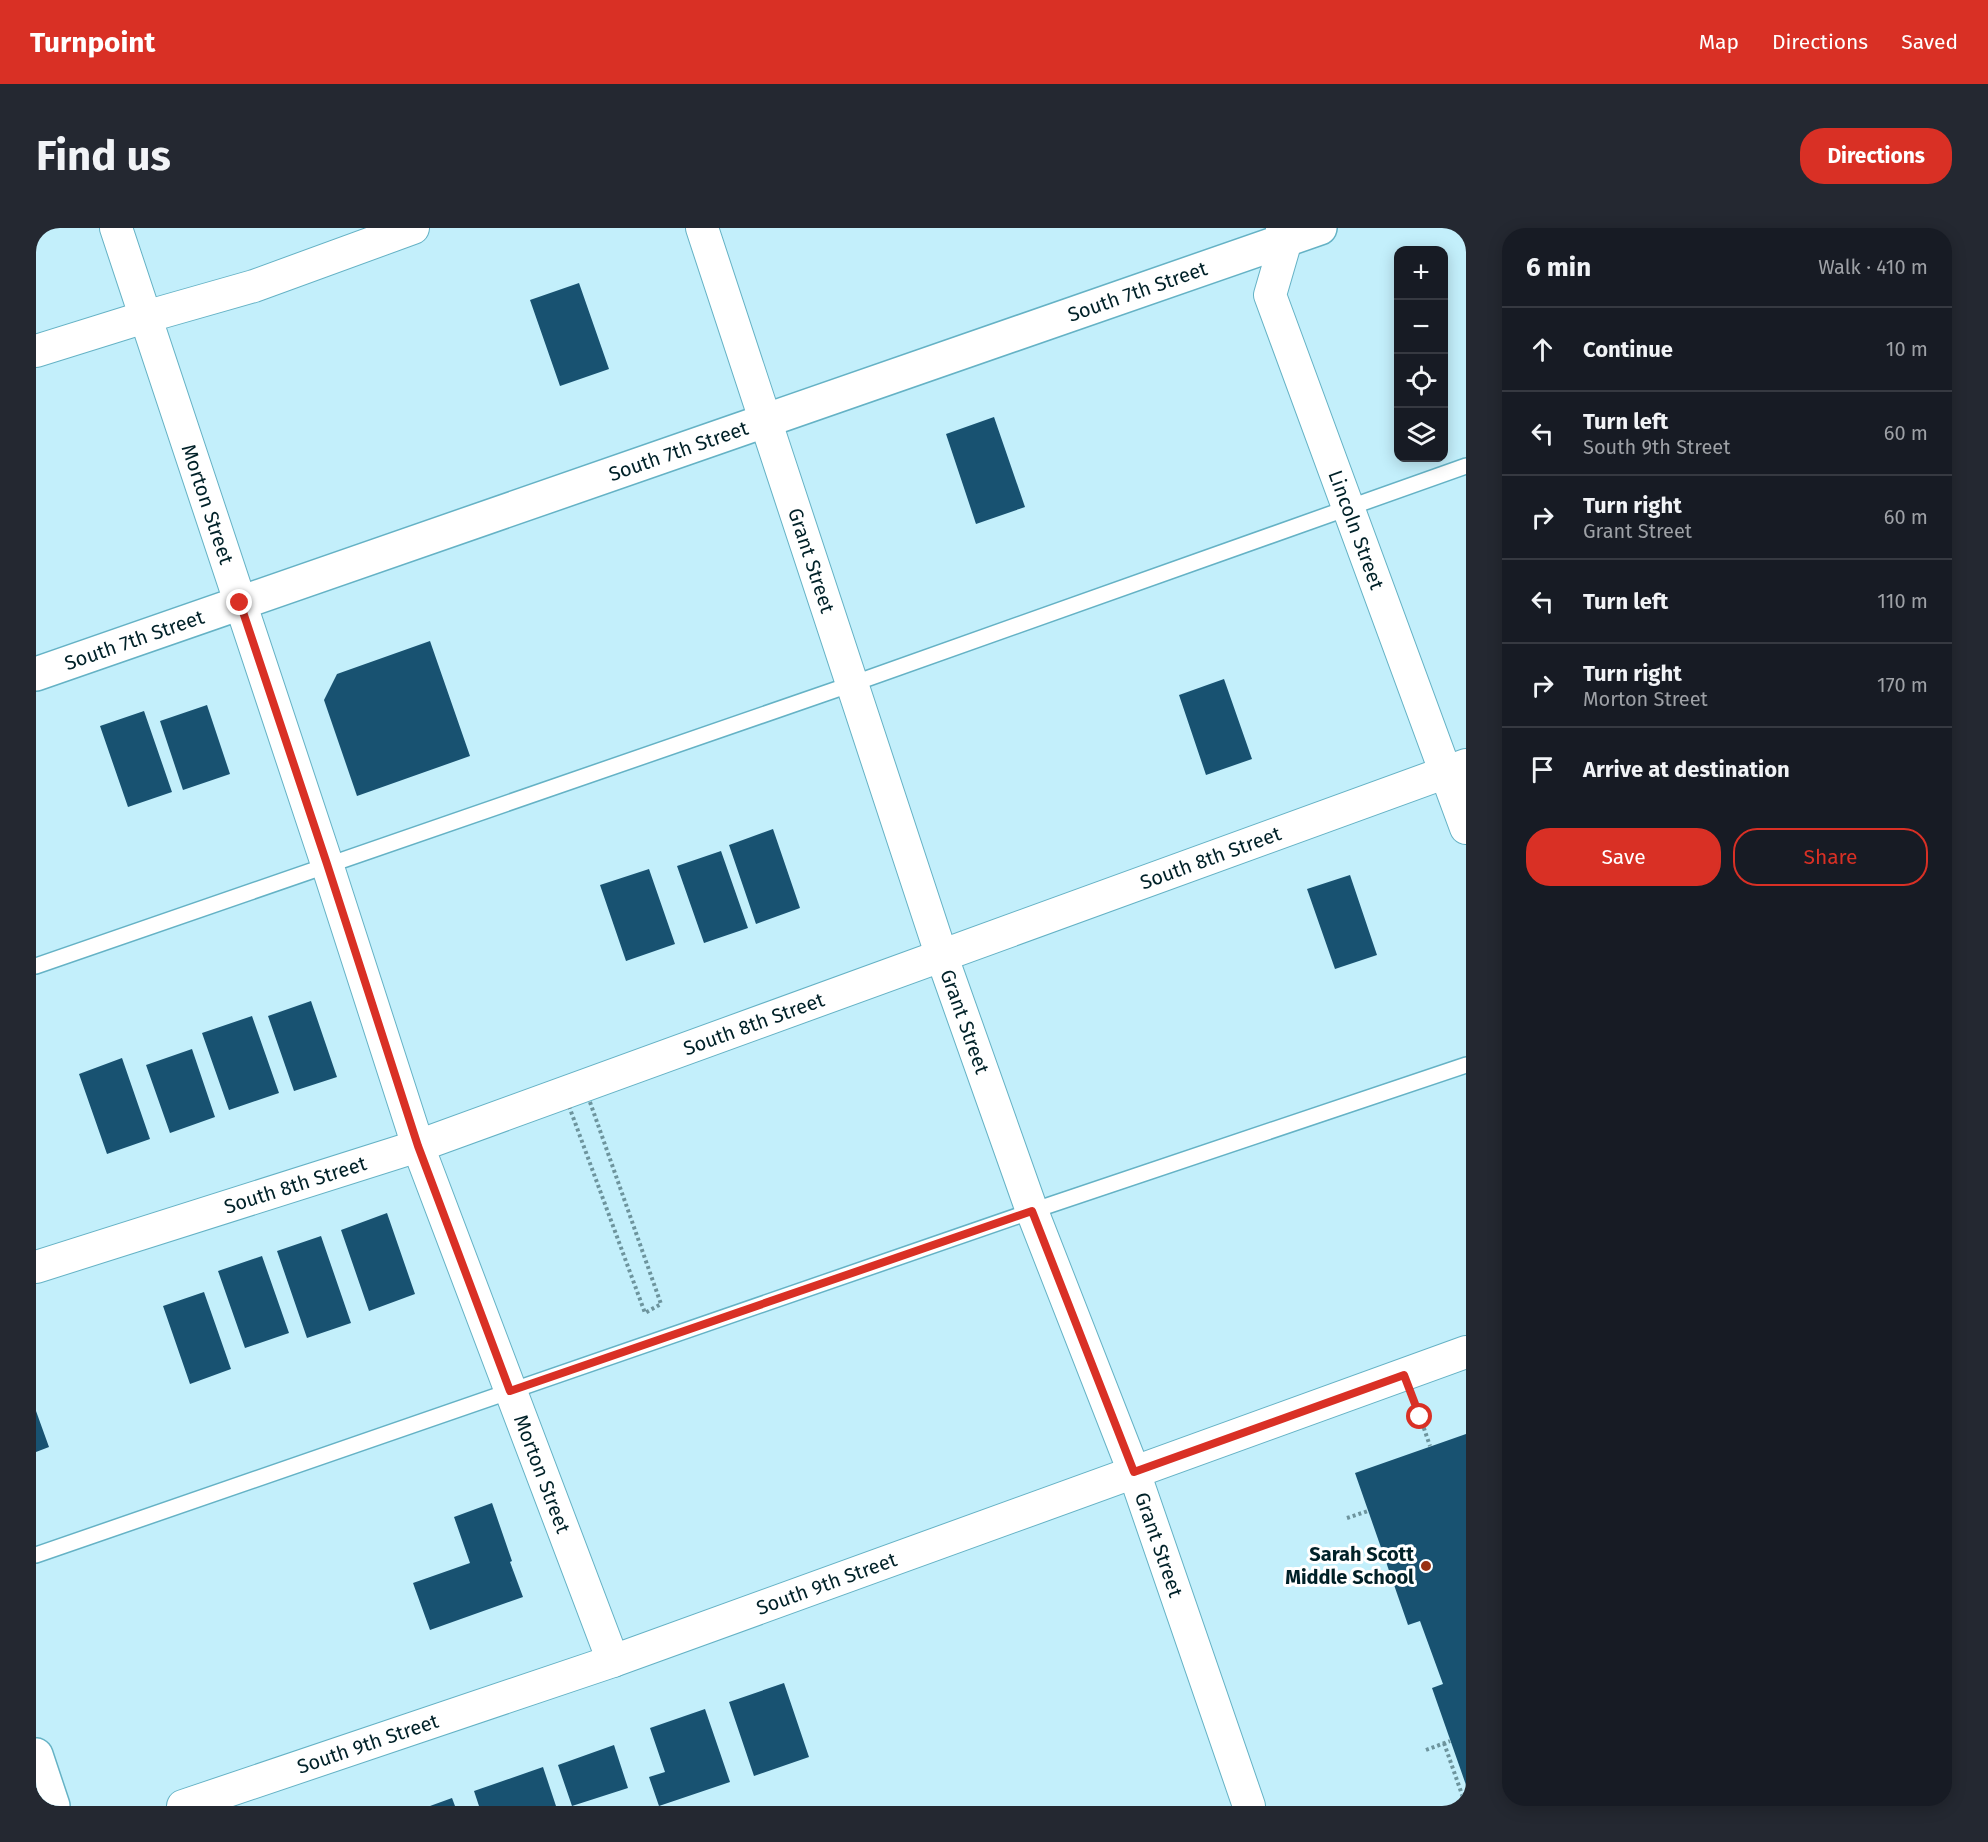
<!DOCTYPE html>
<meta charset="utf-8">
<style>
:root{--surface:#171b24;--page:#242831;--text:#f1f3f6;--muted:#9ea1a6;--line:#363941;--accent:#d93025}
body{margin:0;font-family:"Fira Sans",sans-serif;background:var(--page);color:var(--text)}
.controls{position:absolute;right:18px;top:18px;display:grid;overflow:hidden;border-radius:12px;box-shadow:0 3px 15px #0003}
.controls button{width:54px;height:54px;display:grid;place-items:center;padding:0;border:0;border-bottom:2px solid var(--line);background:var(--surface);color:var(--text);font:30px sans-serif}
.stop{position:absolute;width:18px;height:18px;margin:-14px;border:4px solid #d93025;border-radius:50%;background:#fff}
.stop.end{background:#d93025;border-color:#fff;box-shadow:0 2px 6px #0008}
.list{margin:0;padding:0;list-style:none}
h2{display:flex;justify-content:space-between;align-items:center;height:78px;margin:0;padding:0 24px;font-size:26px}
h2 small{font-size:20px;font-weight:400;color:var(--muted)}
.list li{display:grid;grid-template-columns:39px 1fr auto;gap:18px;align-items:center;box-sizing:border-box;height:84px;padding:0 24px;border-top:2px solid var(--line)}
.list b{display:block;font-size:22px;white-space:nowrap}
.list p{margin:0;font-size:20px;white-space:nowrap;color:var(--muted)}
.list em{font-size:20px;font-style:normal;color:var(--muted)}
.actions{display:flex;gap:12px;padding:18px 24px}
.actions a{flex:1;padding:14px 0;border:2px solid var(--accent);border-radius:24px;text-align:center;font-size:21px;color:var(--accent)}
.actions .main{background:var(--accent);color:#fff}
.icon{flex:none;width:33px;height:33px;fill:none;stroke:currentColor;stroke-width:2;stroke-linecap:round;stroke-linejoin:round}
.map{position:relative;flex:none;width:1430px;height:1578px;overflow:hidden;border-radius:24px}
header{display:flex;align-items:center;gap:36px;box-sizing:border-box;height:84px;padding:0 30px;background:var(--accent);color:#fff}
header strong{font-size:28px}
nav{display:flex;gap:33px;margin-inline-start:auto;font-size:21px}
.intro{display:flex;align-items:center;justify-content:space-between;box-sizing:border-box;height:144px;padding:0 36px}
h1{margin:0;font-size:42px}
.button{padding:15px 27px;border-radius:24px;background:var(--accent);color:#fff;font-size:21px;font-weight:700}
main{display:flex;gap:36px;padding:0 36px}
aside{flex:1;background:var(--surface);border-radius:24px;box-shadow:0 3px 15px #0003}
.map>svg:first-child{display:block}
.building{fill:#185271}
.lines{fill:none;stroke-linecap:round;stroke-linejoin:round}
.service-casing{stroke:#65b2c5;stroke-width:18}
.minor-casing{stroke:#65b2c5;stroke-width:34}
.tertiary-casing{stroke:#65b2c5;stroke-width:36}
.secondary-casing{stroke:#65b2c5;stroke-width:36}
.path{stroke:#6d949d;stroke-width:4;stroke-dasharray:3 3;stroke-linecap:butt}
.service{stroke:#fff;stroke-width:15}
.minor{stroke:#fff;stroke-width:32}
.tertiary{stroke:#fff;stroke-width:33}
.secondary{stroke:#fff;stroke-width:33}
.route{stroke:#d93025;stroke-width:8}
.poi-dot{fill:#983112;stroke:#fff;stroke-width:2}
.labels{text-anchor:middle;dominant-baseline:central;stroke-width:6;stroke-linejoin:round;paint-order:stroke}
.street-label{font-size:20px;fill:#002128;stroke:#fff}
.poi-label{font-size:20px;font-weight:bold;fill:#002128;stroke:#fff;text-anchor:end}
</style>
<header>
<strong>Turnpoint</strong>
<nav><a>Map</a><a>Directions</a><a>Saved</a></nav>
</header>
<div class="intro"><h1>Find us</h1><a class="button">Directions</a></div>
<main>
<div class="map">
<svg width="1430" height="1578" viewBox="0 0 1430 1578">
<rect width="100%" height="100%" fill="#c3effb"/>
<!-- building -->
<path class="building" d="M543,55L573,141L524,158L494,72Z
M958,189L989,279L940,296L910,206Z
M394,413L434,528L321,568L288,472L301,446Z
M1188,451L1216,531L1170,547L1143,467Z
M171,477L194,546L147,562L124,493Z
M108,483L136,564L92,579L64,498Z
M737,601L764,680L720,696L693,617Z
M685,623L712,700L668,715L641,638Z
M613,641L639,716L590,733L564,657Z
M1314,647L1341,727L1299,741L1271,661Z
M275,773L301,849L258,863L232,788Z
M216,788L243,865L193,882L166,805Z
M156,821L179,889L134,905L110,837Z
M86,830L114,911L71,926L43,846Z
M351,985L379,1066L333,1083L305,1002Z
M285,1008L315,1095L271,1110L241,1023Z
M226,1028L253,1105L209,1120L182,1043Z
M168,1064L195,1141L154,1156L127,1078Z
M0,1183L13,1219L0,1224Z
M1430,1206V1557L1396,1460L1407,1456L1384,1393L1372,1397L1319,1245Z
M456,1275L476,1333L474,1334L487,1369L394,1402L377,1355L434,1335L418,1289Z
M748,1455L773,1529L718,1548L693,1474Z
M669,1481L694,1554L623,1578L613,1549L629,1544L614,1500Z
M578,1517L592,1560L536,1578L522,1537Z
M507,1539L520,1578H443L438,1563Z
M416,1570L419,1578H394Z"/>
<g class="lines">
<!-- service casing -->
<g class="service-casing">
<path id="service" d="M0,738L816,456L1430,238
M0,1327L996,983L1430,837"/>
</g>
<!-- minor casing -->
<g class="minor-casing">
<g id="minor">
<path id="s1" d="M80,0L291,636L382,918L577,1433"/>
<path id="s2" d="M666,0L905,726L996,983L1098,1244L1213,1578"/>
<path id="s3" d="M1246,0L1250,12L1234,67L1430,600"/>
<path d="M0,123L109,89L218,58L377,0"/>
<path id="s4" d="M0,1039L382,918L1430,537"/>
<path id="s5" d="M147,1578L577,1433L1430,1124"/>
</g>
</g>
<!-- tertiary casing -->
<g class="tertiary-casing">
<path id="tertiary" d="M0,1527L17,1578"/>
</g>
<!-- secondary casing -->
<g class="secondary-casing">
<g id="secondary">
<path id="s6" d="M0,446L1284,0"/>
</g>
</g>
<!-- path -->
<path class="path" d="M548,857L625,1076L609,1085L530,870Z
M1380,1177L1394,1218
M1311,1290L1332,1283
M1408,1515L1430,1578
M1390,1522L1414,1513"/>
<!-- service -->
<use href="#service" class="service"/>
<!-- minor -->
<use href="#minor" class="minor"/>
<!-- tertiary -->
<use href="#tertiary" class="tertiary"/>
<!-- secondary -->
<use href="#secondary" class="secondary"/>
</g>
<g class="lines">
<!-- route -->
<path class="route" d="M204,375L291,636L382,918L474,1163L996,983L1098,1244L1368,1147L1384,1189"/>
</g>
<!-- markers -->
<circle class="poi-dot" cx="1390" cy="1338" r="6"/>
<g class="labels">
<!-- street labels -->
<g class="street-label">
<text stroke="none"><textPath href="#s6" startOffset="1166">South 7th Street</textPath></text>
<text stroke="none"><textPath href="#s6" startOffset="680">South 7th Street</textPath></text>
<text stroke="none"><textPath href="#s1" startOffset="291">Morton Street</textPath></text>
<text stroke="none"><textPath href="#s3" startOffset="320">Lincoln Street</textPath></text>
<text stroke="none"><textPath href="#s2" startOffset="350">Grant Street</textPath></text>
<text stroke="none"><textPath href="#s6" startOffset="104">South 7th Street</textPath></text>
<text stroke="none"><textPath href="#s4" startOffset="1244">South 8th Street</textPath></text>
<text stroke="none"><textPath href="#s2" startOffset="836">Grant Street</textPath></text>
<text stroke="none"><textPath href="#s4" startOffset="758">South 8th Street</textPath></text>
<text stroke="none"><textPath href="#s4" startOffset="272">South 8th Street</textPath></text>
<text stroke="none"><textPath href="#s1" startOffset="1317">Morton Street</textPath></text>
<text stroke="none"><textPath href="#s2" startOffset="1394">Grant Street</textPath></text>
<text stroke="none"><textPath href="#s5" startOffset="681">South 9th Street</textPath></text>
<text stroke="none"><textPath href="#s5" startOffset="195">South 9th Street</textPath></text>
</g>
<!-- poi labels -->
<g class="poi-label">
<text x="1378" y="1326">Sarah Scott<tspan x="1378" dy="23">Middle School</tspan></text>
</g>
</g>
</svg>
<div class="controls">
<button>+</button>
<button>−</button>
<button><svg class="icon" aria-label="locate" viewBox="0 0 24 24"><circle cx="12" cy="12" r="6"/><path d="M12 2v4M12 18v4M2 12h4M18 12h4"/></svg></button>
<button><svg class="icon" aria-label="layers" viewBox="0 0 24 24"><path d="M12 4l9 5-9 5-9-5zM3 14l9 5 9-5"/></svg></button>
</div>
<div class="stop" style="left:1384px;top:1189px"></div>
<div class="stop end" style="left:204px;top:375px"></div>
</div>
<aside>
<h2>6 min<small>Walk · 410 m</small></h2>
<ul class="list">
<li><svg class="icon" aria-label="ahead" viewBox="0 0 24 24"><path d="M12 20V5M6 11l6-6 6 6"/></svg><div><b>Continue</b></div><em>10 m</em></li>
<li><svg class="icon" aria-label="left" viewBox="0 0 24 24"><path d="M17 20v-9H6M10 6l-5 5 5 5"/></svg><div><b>Turn left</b><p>South 9th Street</p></div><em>60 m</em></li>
<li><svg class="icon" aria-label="right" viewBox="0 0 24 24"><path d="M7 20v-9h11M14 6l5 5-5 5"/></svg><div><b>Turn right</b><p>Grant Street</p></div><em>60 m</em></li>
<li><svg class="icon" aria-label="left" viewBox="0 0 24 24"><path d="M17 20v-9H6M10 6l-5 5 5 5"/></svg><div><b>Turn left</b></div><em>110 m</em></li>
<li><svg class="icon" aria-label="right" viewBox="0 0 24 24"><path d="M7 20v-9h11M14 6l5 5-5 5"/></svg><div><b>Turn right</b><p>Morton Street</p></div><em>170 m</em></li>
<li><svg class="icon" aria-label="arrive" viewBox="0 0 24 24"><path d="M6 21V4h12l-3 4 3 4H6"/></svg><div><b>Arrive at destination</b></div></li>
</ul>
<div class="actions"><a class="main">Save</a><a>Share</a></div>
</aside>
</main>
